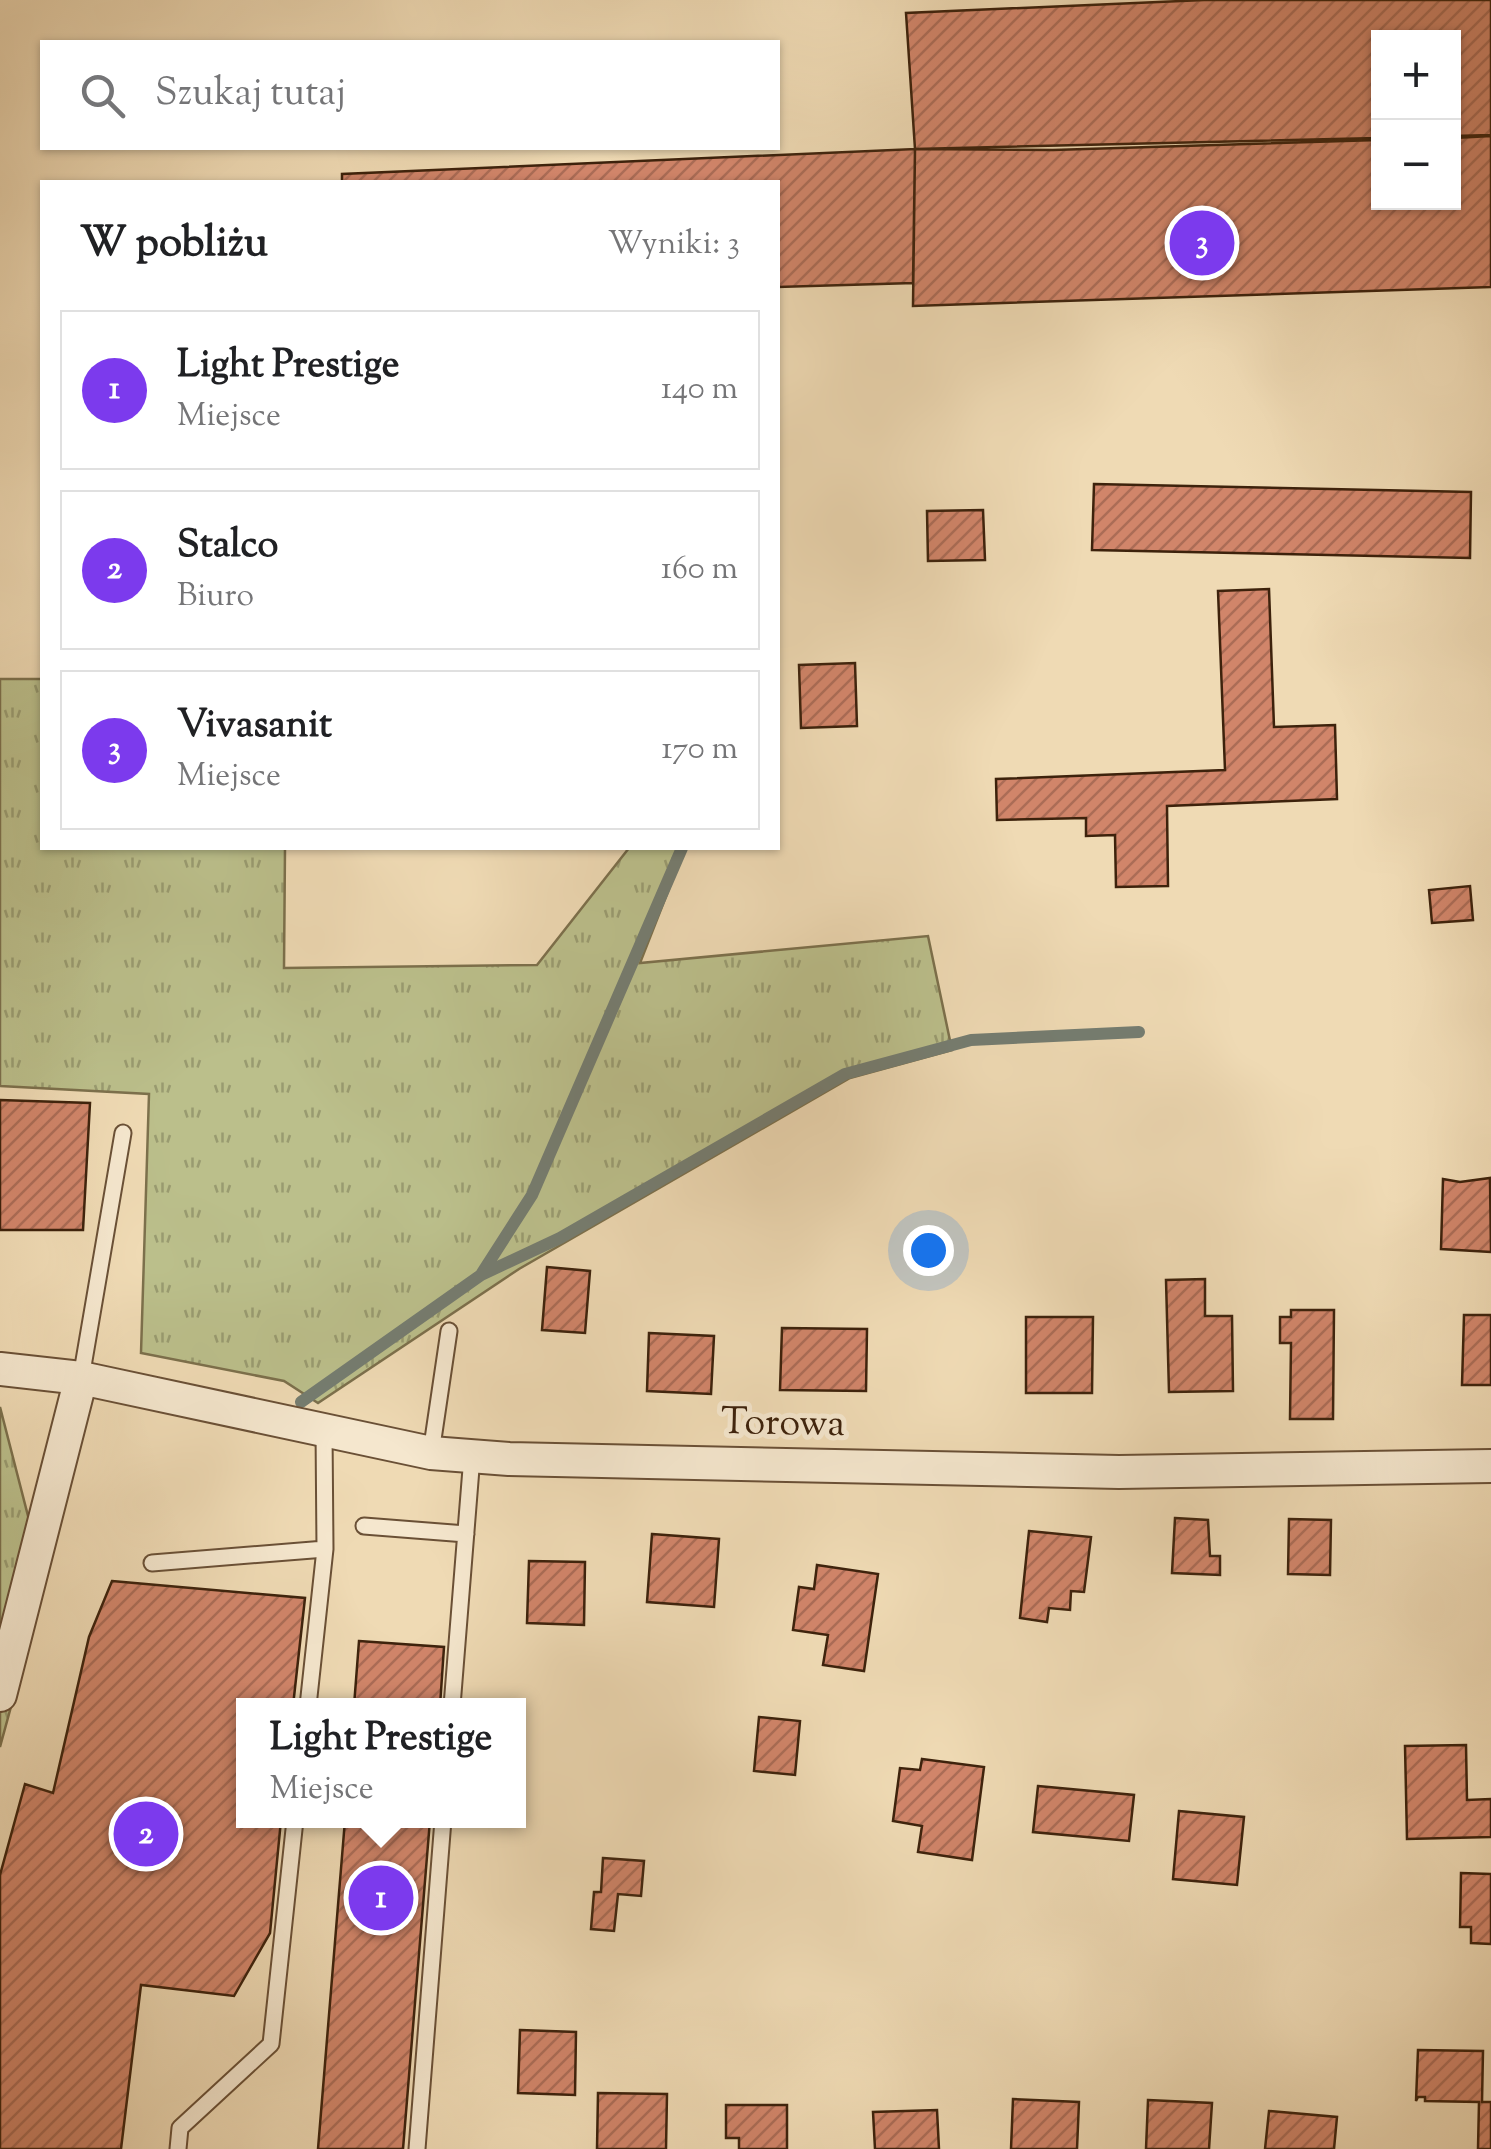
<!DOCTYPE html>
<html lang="pl">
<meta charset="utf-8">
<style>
:root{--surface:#fff;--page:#f2f2f2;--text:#202124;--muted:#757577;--line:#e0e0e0;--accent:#7c3aed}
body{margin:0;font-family:"Sorts Mill Goudy",serif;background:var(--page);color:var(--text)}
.controls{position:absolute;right:30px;top:30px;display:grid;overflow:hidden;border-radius:0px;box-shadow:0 2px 8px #0004}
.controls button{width:90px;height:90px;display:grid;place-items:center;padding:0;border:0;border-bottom:2px solid var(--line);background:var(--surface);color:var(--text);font:50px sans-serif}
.you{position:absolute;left:928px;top:1250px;width:35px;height:35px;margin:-25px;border:8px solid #fff;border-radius:50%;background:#1a73e8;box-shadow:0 0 0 15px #1a73e833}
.badge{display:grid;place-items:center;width:65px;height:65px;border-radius:50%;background:var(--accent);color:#fff;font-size:32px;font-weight:700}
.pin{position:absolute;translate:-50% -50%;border:5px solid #fff;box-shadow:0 2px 10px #0006}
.popup{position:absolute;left:236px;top:1698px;width:290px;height:130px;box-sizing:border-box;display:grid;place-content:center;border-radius:0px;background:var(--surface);filter:drop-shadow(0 2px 8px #0005);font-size:32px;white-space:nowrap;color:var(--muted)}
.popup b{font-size:38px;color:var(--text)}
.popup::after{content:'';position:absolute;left:50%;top:100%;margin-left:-20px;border:20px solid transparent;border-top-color:var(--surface)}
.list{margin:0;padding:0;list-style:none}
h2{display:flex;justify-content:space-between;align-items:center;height:130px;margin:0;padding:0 40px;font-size:42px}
h2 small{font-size:32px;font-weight:400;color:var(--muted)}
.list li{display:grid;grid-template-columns:65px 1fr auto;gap:30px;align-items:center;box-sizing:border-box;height:160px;margin:0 20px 20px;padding:0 20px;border:2px solid var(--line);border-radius:0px}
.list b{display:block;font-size:38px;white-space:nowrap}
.list p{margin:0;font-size:32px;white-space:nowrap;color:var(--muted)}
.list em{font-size:32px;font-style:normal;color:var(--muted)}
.icon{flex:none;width:55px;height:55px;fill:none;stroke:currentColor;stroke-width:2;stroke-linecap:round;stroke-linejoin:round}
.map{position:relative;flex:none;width:1491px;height:2149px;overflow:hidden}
.search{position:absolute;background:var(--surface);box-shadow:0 2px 8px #0004;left:40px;top:40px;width:740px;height:110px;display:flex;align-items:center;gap:25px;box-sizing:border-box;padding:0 35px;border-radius:0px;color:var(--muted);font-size:38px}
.panel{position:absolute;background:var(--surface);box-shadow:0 2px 8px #0004;left:40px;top:180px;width:740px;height:670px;border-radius:0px}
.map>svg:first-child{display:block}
.grass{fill:url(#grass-tufts);stroke:#7c704c;stroke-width:2.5}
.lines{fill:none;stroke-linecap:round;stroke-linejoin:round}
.stream{stroke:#757d71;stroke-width:12}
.building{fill:url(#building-hatch);stroke:#3d220c;stroke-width:2.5}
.lane-casing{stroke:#6a5036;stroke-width:19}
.street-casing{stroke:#6a5036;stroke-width:36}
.lane{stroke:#f5e7ce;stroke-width:15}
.street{stroke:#f5e7ce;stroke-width:32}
.labels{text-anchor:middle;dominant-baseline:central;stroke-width:10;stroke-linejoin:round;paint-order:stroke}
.street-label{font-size:38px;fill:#3d220c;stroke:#f5e7ce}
</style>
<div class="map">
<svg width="1491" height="2149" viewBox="0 0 1491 2149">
<defs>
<pattern id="grass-tufts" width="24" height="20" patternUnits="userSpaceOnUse" patternTransform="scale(2.5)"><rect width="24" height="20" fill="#bbbf8b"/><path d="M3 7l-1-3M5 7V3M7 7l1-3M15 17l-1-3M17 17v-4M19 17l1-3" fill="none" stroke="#999b70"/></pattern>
<pattern id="building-hatch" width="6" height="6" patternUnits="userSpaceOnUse" patternTransform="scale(2.5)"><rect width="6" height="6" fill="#d1856a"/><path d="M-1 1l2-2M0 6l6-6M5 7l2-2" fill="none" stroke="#ab6c56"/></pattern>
</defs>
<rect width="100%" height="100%" fill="#efdab4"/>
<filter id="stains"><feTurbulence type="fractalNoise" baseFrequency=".002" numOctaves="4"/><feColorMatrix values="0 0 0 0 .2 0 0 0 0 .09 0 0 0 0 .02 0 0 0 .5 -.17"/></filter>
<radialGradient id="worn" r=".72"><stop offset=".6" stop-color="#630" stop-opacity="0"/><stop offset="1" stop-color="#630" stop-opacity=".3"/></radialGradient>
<!-- grass -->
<path class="grass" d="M0,679H42V848H285L284,968L537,965L629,848H685L640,963L928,936L952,1050L850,1078L519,1269L318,1403L284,1381L141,1353L149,1094L0,1086Z
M0,1407L45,1582L0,1747Z"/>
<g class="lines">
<!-- stream -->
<path class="stream" d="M482,1273L532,1195L682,848
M301,1402L481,1275L560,1238L845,1074L971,1040L1139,1032"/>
</g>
<!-- building -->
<path class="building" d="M1204,0H1491V135L1454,136V38H1378V138L915,149L906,13Z
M1491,136V287L913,306L915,149L1053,150L1378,140V202H1454V138Z
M915,149L913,283L778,287V182H342V174Z
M1094,484L1471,492L1470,558L1092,550Z
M983,510L985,560L928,561L927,511Z
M1269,589L1274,727L1335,725L1337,799L1167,806L1168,886L1116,887L1115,835L1086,836V818L997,820L996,779L1225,770L1218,591Z
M855,663L857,726L801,728L799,665Z
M1470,886L1473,920L1432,923L1429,890Z
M0,1100L90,1103L83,1230H0Z
M1490,1178L1491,1252L1441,1249L1443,1179L1460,1182Z
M547,1267L590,1271L585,1333L542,1330Z
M1205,1279V1316H1232L1233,1391L1169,1392L1166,1280Z
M1291,1310H1334L1333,1419H1290L1291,1343H1280V1317H1291Z
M1464,1315H1491V1385H1462Z
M1026,1317H1093L1092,1393H1026Z
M782,1328L867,1329L866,1391L780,1390Z
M649,1333L714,1336L711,1394L647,1391Z
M1175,1518L1208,1520L1210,1556H1220V1575L1172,1573Z
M1289,1519L1331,1520L1330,1575L1288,1574Z
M1029,1531L1091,1537L1084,1592L1071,1591L1070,1610L1049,1608L1047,1622L1020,1618Z
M652,1534L719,1539L714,1607L647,1602Z
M529,1561L585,1562L584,1625L527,1623Z
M817,1565L878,1574L864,1671L823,1665L828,1635L793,1630L799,1587L814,1589Z
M112,1581L305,1598L293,1706H244V1820H281L270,1933L234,1996L141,1985L121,2149H0V1875L25,1784L53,1793L89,1637Z
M359,1641L444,1647L440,1706H354Z
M759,1717L800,1721L795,1775L754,1771Z
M1466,1745L1467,1800L1491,1799V1837L1407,1839L1405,1746Z
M922,1759L984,1767L972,1860L918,1852L922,1826L893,1821L900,1768L920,1770Z
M1038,1786L1134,1795L1129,1841L1033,1832Z
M1179,1811L1244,1817L1237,1885L1173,1879Z
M345,1820H430L403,2149H318Z
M603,1858L644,1861L641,1896L618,1894L614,1931L591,1929L594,1892H601Z
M1461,1873L1491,1874V1944L1471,1943V1927H1460Z
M520,2030L576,2032L575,2095L518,2093Z
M1418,2050L1483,2051L1482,2102H1491V2149H1478L1479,2102L1425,2101V2097H1418L1416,2101Z
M598,2093L667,2094L666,2149H597Z
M1013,2099L1079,2102L1077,2149H1011Z
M1148,2100L1212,2103L1209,2149H1146Z
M726,2105H787V2149H739V2138H726Z
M937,2110L939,2149H875L873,2112Z
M1269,2111L1337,2117L1334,2149H1265Z"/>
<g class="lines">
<!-- lane casing -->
<g class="lane-casing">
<path id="lane" d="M81,1378L123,1133
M324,1430L325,1549
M431,1453L449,1331
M364,1526L466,1534
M152,1563L325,1549L308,1706
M452,1706L472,1456
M178,2149L180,2128L271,2044L295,1820
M417,2149L443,1820"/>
</g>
<!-- street casing -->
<g class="street-casing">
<path id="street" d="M0,1369L81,1378L431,1453L509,1459L1119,1472L1491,1466
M0,1695L81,1378"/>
</g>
<!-- lane -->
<use href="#lane" class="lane"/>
<!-- street -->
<use href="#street" class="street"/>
</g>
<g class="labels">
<!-- street labels -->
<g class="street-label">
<text transform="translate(783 1425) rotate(1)">Torowa</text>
</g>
</g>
<rect width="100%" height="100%" filter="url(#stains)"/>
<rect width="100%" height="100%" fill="url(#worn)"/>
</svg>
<div class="controls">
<button>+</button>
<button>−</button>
</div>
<div class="you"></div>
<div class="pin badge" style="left:381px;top:1898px">1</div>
<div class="popup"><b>Light Prestige</b>Miejsce</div>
<div class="pin badge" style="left:146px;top:1834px">2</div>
<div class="pin badge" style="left:1202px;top:243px">3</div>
<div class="search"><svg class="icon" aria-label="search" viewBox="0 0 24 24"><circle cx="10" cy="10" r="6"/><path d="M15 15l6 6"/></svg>Szukaj tutaj</div>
<section class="panel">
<h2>W pobliżu<small>Wyniki: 3</small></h2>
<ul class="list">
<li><span class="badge">1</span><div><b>Light Prestige</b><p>Miejsce</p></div><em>140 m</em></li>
<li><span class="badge">2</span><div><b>Stalco</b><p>Biuro</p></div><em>160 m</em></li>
<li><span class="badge">3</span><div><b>Vivasanit</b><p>Miejsce</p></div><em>170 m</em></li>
</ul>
</section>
</div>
